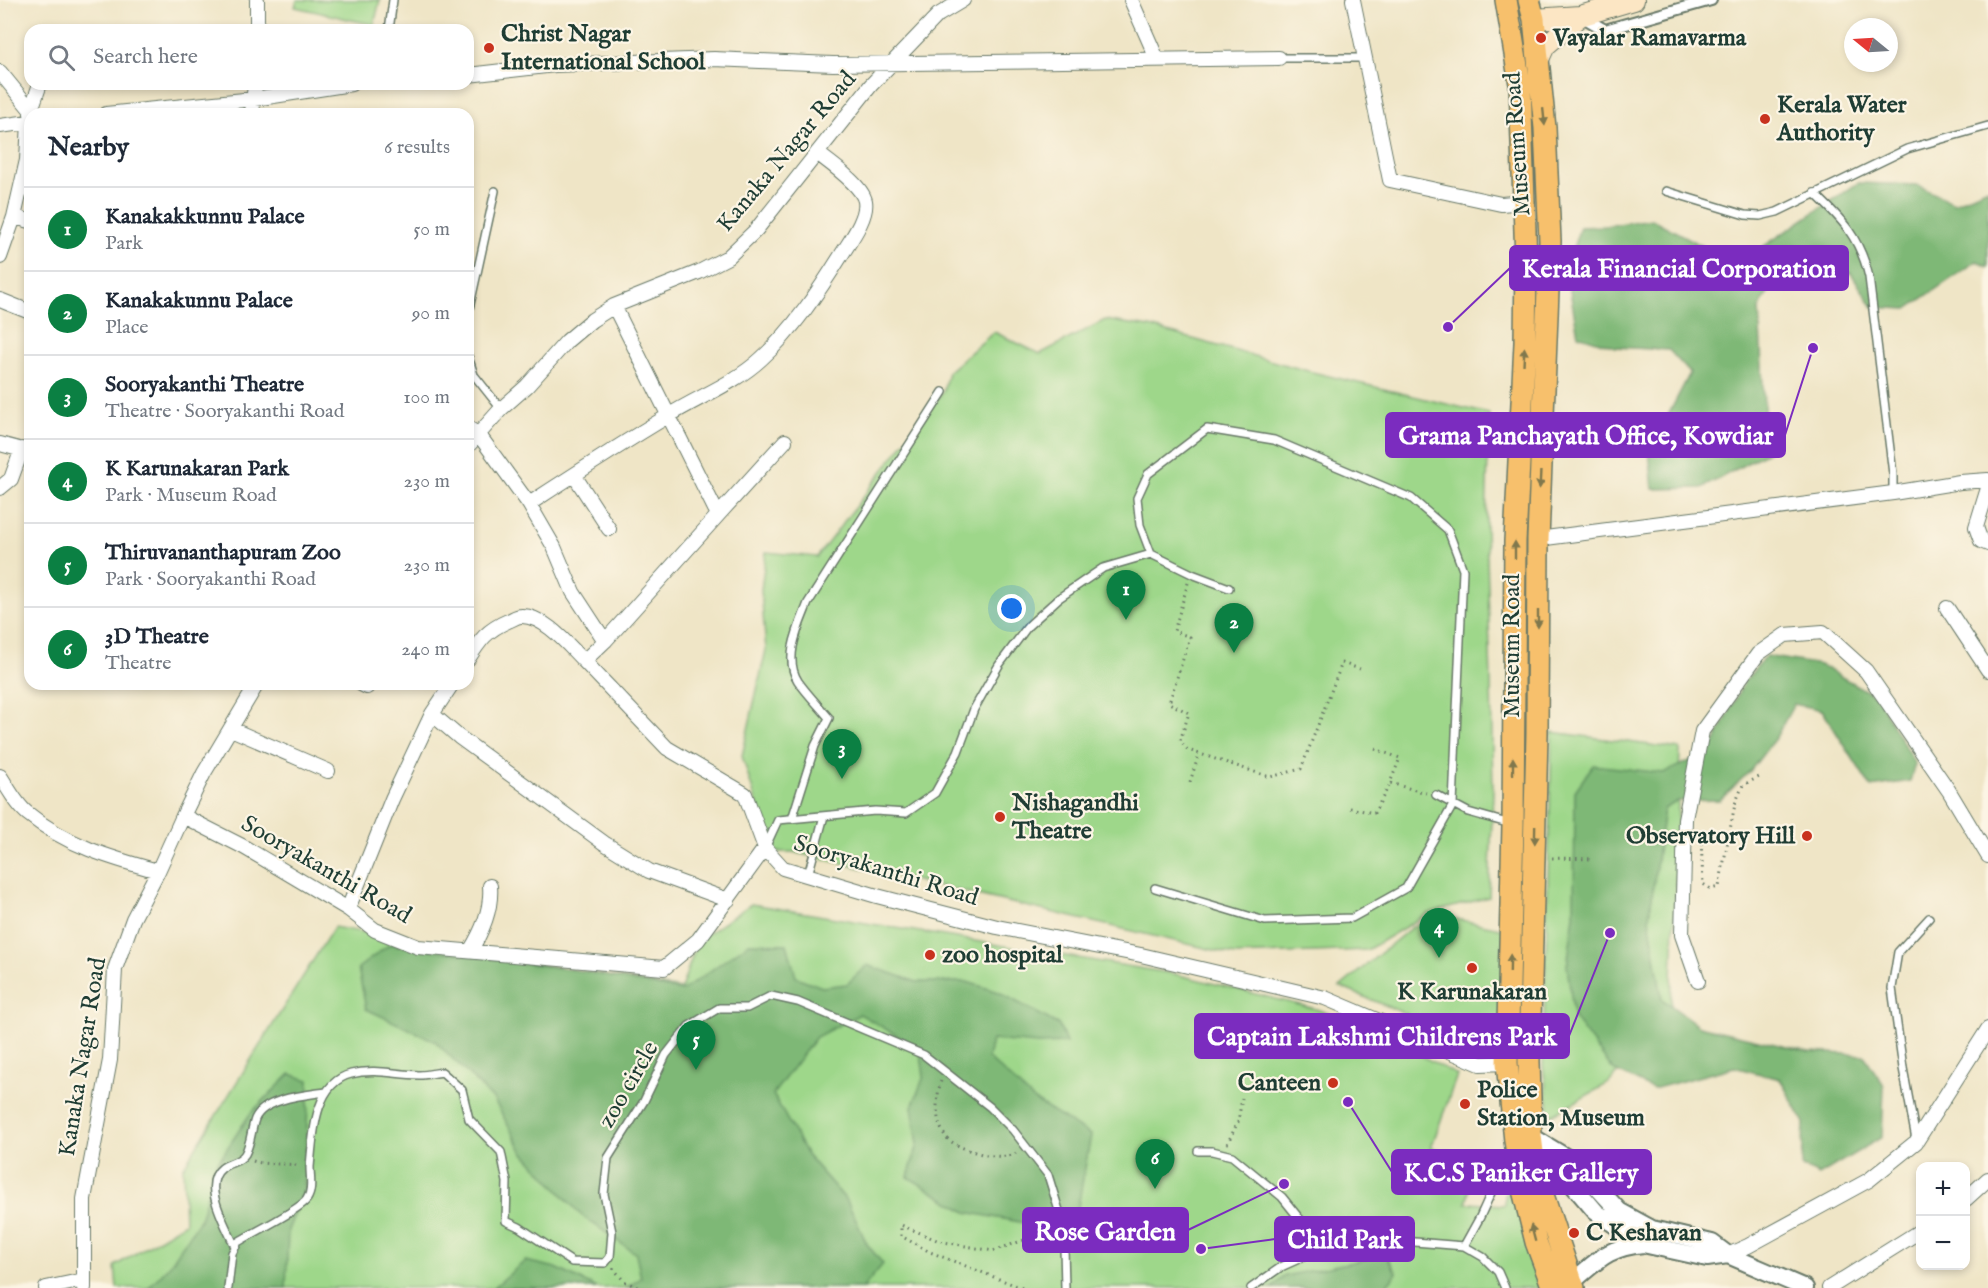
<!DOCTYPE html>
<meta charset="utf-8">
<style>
:root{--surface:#fff;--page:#f2f2f3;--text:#1f2937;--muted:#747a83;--line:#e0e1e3;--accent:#0b8043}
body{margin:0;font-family:"IM FELL English",serif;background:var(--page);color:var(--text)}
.controls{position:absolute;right:18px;bottom:18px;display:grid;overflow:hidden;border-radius:12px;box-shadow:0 3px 9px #0003}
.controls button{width:54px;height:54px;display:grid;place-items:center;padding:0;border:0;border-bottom:2px solid var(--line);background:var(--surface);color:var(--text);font:30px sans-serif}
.compass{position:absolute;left:1844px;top:18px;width:54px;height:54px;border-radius:50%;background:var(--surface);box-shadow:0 3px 9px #0003;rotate:288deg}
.you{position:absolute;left:1012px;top:609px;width:21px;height:21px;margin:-15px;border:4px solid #fff;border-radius:50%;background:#1a73e8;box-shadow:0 0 0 9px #1a73e833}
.badge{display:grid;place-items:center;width:39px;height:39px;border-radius:50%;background:var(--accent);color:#fff;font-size:20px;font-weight:700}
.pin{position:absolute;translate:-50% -50px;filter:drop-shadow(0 2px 3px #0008)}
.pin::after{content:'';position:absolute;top:32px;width:21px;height:18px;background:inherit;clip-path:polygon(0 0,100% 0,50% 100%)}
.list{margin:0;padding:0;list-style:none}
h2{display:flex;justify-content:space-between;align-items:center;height:78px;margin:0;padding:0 24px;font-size:26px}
h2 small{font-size:20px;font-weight:400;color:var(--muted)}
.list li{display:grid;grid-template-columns:39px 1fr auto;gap:18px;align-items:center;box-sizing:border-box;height:84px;padding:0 24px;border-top:2px solid var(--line)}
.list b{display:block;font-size:22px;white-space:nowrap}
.list p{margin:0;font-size:20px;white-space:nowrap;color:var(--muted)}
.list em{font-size:20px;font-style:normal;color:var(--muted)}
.icon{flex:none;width:33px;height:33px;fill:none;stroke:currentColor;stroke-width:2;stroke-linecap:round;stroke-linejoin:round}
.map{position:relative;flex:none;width:1988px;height:1288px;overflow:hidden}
.search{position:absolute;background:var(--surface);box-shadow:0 3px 9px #0003;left:24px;top:24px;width:450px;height:66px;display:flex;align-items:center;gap:15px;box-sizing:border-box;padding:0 21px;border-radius:18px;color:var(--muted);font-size:22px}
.panel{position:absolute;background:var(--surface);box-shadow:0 3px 9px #0003;left:24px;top:108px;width:450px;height:582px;border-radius:18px}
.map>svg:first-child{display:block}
.green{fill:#9ed78a;stroke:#5e8a5f;stroke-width:1.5}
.forest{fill:#7eb876;stroke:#4e7a55;stroke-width:1.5}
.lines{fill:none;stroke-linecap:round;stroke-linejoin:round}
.service-casing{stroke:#687867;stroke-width:10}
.pedestrian-casing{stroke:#687867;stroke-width:14}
.minor-casing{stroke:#687867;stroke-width:16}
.tertiary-casing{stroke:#687867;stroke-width:20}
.secondary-casing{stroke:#687867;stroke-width:22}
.primary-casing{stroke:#687867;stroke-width:24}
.path{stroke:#687867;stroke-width:3;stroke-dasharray:1.5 4.5;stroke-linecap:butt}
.service{stroke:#fff;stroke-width:7}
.pedestrian{stroke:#fff;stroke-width:10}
.minor{stroke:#fff;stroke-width:14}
.tertiary{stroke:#fff;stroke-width:16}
.secondary{stroke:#fce6c4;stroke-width:20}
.primary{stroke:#f7c06c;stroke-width:21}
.oneway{fill:#80784d}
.poi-dot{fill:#c8321e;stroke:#fcf5e5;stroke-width:2}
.labels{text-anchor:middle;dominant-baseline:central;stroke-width:4.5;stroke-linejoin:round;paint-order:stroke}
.poi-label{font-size:24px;font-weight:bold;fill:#1f3d34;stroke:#fcf5e5;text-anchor:start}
.street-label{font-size:24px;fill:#1f3d34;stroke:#fcf5e5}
.leader{fill:none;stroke:#7b2cbf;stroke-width:2}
.callout-dot{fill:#7b2cbf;stroke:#fcf5e5;stroke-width:2}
.callout{fill:#7b2cbf;stroke:#7b2cbf;stroke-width:2}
.callout-label{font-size:26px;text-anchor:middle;font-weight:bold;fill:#fff}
</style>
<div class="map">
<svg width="1988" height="1288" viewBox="0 0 1988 1288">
<rect width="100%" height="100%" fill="#fcf5e5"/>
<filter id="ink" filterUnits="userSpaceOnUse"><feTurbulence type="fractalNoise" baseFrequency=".0167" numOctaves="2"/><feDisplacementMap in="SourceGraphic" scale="12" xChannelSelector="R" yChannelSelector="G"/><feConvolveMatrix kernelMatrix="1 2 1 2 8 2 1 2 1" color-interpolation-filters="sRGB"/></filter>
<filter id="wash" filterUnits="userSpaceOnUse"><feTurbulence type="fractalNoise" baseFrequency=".008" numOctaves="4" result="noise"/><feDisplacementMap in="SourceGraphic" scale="24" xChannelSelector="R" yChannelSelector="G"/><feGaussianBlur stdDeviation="1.35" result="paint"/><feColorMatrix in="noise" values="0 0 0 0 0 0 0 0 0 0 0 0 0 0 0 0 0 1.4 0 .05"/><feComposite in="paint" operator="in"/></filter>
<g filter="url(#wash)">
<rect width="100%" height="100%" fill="#efe5c6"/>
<!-- green -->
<path class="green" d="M297,0H380L374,25L295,7Z
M257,109L337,114H257Z
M1105,320L1150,327L1308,371L1489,414L1486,527L1491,682L1493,793L1489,897L1427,914L1367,950L1235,955L793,852H772L742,756L766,650L761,590L766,552L817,557L943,392L948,372L994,332L1040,354Z
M1552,732L1680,749L1671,1008L1609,1083L1550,1116L1543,1066Z
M751,904L1175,974L1316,1009L1380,1033L1457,1075L1431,1148L1478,1156L1466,1203L1505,1205V1194L1518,1190L1549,1288H117L115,1266L185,1223L183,1168L334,927L681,989L698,940Z
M1437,915L1505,929L1499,1047L1477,1043L1340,987L1411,928Z"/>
<!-- forest -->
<path class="forest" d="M1858,183L1917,185L1954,203L1988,188V267L1977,261L1907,309L1873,307L1851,273L1778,276L1759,308L1764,407L1769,451L1702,488L1653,489L1649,452L1690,373L1669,350L1615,347L1578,335L1566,269L1580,227L1605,226L1652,219L1719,255L1758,250Z
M1766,656L1820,665L1876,696L1915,764L1910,781L1871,787L1822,710L1794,704L1776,737L1750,771L1720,800L1678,801L1664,809L1649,918L1662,999L1699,1026L1809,1052L1864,1055L1884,1086L1882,1137L1819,1175L1802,1167L1804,1123L1780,1079L1734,1067L1653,1089L1613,1070L1574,1018L1567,966L1574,915L1575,791L1593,765L1663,773L1710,752L1744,682Z
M749,943L787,944L796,977L822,987L847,984L867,965L917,982H967L999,992L1059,1025L1066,1043L1038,1044L992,1040L988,1058L1035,1101L1091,1135L1077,1212L1030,1224L966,1212L908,1177L918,1144L912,1107L924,1076L920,1049L860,1014L816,1037L773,1094L807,1155L847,1201L867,1244L883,1264L863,1288H626L641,1278L636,1254L581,1215L523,1152L494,1100L435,1041L366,1009L358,968L390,944L583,971L682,991Z
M290,1074L309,1080L304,1190L288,1230L286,1288H148L169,1266L200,1220L216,1165L250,1114Z
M1386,1255L1397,1273L1384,1288H1272L1285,1276Z
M525,1261L556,1268L597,1288H493Z"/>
</g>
<g filter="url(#ink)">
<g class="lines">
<!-- service casing -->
<g class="service-casing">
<path id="service" d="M389,30L393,0
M1279,58H1364
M1666,191L1745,215L1760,216L1777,212L1907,149L1988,126
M1814,193C1842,219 1860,238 1869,277L1893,474V493
M468,314L495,191
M468,356L474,375L501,409
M1436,795L1468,812L1511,824
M792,819L815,746L829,718C819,706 807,694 798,681C783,658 799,626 808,603L943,392
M765,848L778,820L875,811L906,813L935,793L958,752L974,709L999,665L1028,626L1059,598L1103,568L1151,554
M808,875L824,816
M1155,888L1265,921L1352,918L1406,888L1453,805L1463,570L1448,530L1411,498L1274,440L1207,429L1148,474L1137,498L1140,525L1151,554L1192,574L1229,588
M1916,1139L1903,1068L1892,988L1898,952L1929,918
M1198,1151H1212L1232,1156L1282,1197L1323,1248
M1464,1246L1480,1217L1510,1151
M235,1247C227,1227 200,1185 222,1168C229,1162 239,1163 245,1154C251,1143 251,1130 255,1119C264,1098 306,1095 326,1092
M228,1288L232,1253L238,1242C251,1234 301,1209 307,1199C313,1190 310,1177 310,1167C313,1136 314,1083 351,1074C375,1068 397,1075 419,1075C427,1075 435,1073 442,1072L462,1090L469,1119L501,1152L507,1182L506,1221L519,1227L572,1262L605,1263L610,1257L612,1232L604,1194L608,1158L644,1101L666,1055L689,1026L719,1008H747L771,996L798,1002L924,1055L990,1107L1013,1130L1048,1175L1061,1217L1060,1234L1064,1247L1065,1288
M1251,1288L1281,1267L1323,1248L1378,1239L1464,1246L1483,1257L1498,1272L1505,1288"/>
</g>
<!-- pedestrian casing -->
<g class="pedestrian-casing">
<path id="pedestrian" d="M1581,16L1605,30L1711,0"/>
</g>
<!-- minor casing -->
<g class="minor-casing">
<path id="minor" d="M257,0V30
M1131,0L1157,59
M1353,0L1390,180L1501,204L1525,202
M0,72L31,110V114
M468,75L555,65L714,59L833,64L1279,58
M31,110L40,84
M106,114L254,99L351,84
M252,114L255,84
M0,126L29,122L27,160L14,217L0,257
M14,217L30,221
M0,300L30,312
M614,306L718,515L605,641L584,661L667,748L745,794L765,848
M468,428L479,435L529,504L554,547L573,592L605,641
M0,444L30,452
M468,446L501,409L527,386L567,341L592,320L614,306L699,272L728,257L756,230L871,85L938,15L963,0
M574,475L609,529
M0,488L11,479L22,449
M1988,488L1976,527L1981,541L1988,544
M529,504C575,474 621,444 668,416C698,397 734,384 761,359C793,330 819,291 842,254C850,241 868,217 865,201C862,185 830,163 817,153
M718,515L785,441
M1538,539L1893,493L1960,482L1988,480
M1947,608L1988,670
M468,659C480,640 487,630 508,621C512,620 516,616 521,616C544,615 569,646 584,661
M361,684L367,687
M432,714L459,737L604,843L649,871L728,900
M231,729L328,771
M0,776C8,788 16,804 27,813C66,845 110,858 158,871
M183,816L242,846L348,909L375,930L418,947L664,968L698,940L765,848L783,868L877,896L997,927L1141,955L1325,998L1480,1064L1507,1063
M348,909L392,799L432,714L452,684
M470,951C482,932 492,909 490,886
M1698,981L1682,935L1685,819L1702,731L1758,654L1785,635L1823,632L1866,671L1949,791L1988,856
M1966,1199L1988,1179
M1728,1255L1748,1246L1869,1180L1916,1142L1988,1029
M46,1288L84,1280
M84,1288V1199L110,1060L115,969L133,919L158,871L183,816L204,773L257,684
M1829,1288L1920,1231"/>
</g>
<!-- tertiary casing -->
<g class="tertiary-casing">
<path id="tertiary" d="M1522,1139L1531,1136L1574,1162L1619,1211L1652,1229L1712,1243L1728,1255
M1528,1150L1561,1171L1596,1212L1643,1244L1707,1258L1728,1255L1805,1288
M1572,1282C1599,1260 1606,1248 1643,1244"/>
</g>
<!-- secondary casing -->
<g class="secondary-casing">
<path id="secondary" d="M1534,19L1580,16L1634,0
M1539,59L1545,46L1580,16"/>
</g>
<!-- primary casing -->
<g class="primary-casing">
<path id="primary" d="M1506,0L1520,84L1526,261L1525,343L1515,541L1513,825L1507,1063L1515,1141L1522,1186L1536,1242L1553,1288
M1529,0L1534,19L1545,128L1550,241L1538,539L1537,734L1529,1061L1531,1136L1533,1152L1543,1195L1574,1288"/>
</g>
<!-- path -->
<path class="path" d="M1188,583L1174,631L1190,637L1169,703L1189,713L1180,741L1188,750L1270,777L1301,769L1342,663L1360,669
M1375,749L1400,758L1390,783L1426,793
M1190,782L1199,754
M1350,808L1374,813L1390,784
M1701,837L1703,884L1711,889L1719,887L1735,804L1743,785L1761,776
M1552,858L1594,859
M941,1081C936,1098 934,1121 946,1137C955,1149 1002,1163 1016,1153
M1227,1144L1238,1122L1242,1098
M253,1161C268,1166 284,1162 300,1166
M613,1268L624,1281L639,1288
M1022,1288L930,1252L901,1236V1225L939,1241L993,1251L1050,1231"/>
<!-- service -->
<use href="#service" class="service"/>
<!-- pedestrian -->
<use href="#pedestrian" class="pedestrian"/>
<!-- minor -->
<use href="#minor" class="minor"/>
<!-- tertiary -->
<use href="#tertiary" class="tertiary"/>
<!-- secondary -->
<use href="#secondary" class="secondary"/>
<!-- primary -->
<use href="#primary" class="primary"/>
</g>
<!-- one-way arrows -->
<defs><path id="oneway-solid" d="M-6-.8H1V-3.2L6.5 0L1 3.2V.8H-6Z" transform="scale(1.5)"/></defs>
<g class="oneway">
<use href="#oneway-solid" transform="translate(1544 117) rotate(84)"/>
<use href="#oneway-solid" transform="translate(1524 356) rotate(-87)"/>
<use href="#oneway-solid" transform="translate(1540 480) rotate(93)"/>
<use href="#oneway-solid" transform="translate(1515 550) rotate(-90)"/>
<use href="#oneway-solid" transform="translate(1538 619) rotate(90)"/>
<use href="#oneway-solid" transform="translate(1513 766) rotate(-90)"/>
<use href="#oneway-solid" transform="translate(1535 835) rotate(91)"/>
<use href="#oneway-solid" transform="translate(1510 963) rotate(-89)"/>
<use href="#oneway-solid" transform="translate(1533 1233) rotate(-105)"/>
</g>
</g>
<!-- markers -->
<g class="poi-dot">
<circle cx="1541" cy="38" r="6"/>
<circle cx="489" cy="48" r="6"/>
<circle cx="1765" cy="119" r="6"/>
<circle cx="1000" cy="817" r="6"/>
<circle cx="1807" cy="836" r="6"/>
<circle cx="930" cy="955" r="6"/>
<circle cx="1472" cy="968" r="6"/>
<circle cx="1333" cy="1083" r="6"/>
<circle cx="1465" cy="1104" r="6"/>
<circle cx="1574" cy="1233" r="6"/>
</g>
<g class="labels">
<!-- poi labels -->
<g class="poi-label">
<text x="501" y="34">Christ Nagar<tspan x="501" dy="28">International School</tspan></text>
<text x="1553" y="38">Vayalar Ramavarma</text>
<text x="1777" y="105">Kerala Water<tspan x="1777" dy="28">Authority</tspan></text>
<text x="1012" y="803">Nishagandhi<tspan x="1012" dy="28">Theatre</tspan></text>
<text x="1795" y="836" text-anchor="end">Observatory Hill</text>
<text x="942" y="955">zoo hospital</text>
<text x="1472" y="992" text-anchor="middle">K Karunakaran</text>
<text x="1321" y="1083" text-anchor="end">Canteen</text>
<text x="1477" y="1090">Police<tspan x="1477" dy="28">Station, Museum</tspan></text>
<text x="1586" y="1233">C Keshavan</text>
</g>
<!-- street labels -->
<g class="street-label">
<text transform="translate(1518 144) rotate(-94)">Museum Road</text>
<text transform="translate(787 152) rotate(-50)">Kanaka Nagar Road</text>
<text transform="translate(1512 646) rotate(-90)">Museum Road</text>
<text transform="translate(326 870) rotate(30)">Sooryakanthi Road</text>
<text transform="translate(886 871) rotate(17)">Sooryakanthi Road</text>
<text transform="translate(83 1057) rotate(-81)">Kanaka Nagar Road</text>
<text transform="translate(629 1085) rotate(-60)">zoo circle</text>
</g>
</g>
<!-- callouts -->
<path class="leader" d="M1448 327L1510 268M1813 348L1785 435M1610 933L1569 1036M1348 1102L1392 1172M1284 1184L1188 1230M1201 1249L1275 1239"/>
<g class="callout-dot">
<circle cx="1448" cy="327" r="6"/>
<circle cx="1813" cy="348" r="6"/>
<circle cx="1610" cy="933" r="6"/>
<circle cx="1348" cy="1102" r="6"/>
<circle cx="1284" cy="1184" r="6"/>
<circle cx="1201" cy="1249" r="6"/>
</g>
<g class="callout">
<rect x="1510" y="246" width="338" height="44" rx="6"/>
<rect x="1386" y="413" width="399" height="44" rx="6"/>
<rect x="1195" y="1014" width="374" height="44" rx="6"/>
<rect x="1392" y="1150" width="259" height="44" rx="6"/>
<rect x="1023" y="1208" width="165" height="44" rx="6"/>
<rect x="1275" y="1217" width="139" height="44" rx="6"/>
</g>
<g class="callout-label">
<text x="1679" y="277">Kerala Financial Corporation</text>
<text x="1586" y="444">Grama Panchayath Office, Kowdiar</text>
<text x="1382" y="1045">Captain Lakshmi Childrens Park</text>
<text x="1521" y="1181">K.C.S Paniker Gallery</text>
<text x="1105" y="1240">Rose Garden</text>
<text x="1345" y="1248">Child Park</text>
</g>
</svg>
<div class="controls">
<button>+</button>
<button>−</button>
</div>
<svg class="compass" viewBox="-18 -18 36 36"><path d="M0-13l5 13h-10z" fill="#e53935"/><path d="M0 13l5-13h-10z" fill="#747a83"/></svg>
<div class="you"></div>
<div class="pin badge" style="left:1126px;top:620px">1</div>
<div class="pin badge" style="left:1234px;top:653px">2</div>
<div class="pin badge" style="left:842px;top:779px">3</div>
<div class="pin badge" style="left:1439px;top:958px">4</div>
<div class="pin badge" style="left:696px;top:1070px">5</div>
<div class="pin badge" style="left:1155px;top:1189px">6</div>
<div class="search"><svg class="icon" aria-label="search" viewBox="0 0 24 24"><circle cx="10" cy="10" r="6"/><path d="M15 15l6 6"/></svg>Search here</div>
<section class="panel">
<h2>Nearby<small>6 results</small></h2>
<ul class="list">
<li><span class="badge">1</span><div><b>Kanakakkunnu Palace</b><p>Park</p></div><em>50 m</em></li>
<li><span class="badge">2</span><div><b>Kanakakunnu Palace</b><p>Place</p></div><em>90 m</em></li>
<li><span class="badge">3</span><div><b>Sooryakanthi Theatre</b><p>Theatre · Sooryakanthi Road</p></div><em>100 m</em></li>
<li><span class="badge">4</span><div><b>K Karunakaran Park</b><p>Park · Museum Road</p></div><em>230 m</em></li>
<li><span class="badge">5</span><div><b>Thiruvananthapuram Zoo</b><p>Park · Sooryakanthi Road</p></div><em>230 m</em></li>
<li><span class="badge">6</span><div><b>3D Theatre</b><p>Theatre</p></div><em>240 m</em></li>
</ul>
</section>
</div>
